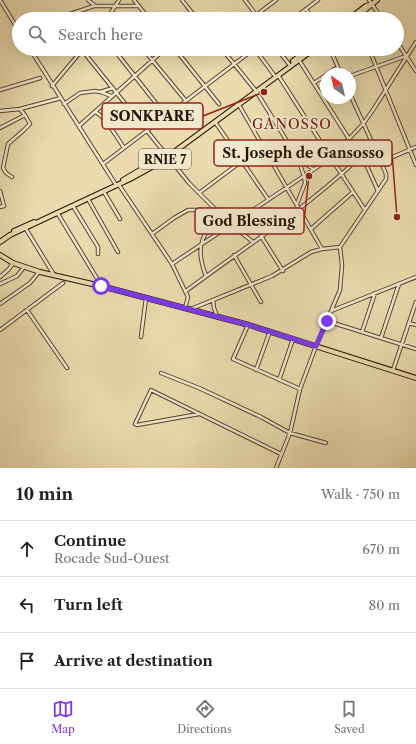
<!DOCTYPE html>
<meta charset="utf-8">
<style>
:root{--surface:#fff;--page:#f2f2f2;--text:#222;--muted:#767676;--line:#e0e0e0;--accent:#7c3aed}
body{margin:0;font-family:"Libre Caslon Text",serif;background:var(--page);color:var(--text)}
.compass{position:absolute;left:320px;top:68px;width:36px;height:36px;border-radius:50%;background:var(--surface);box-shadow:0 4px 16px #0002;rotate:326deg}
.stop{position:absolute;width:12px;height:12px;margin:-9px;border:3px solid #7c3aed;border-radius:50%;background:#fff}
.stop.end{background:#7c3aed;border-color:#fff;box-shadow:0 1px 4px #0008}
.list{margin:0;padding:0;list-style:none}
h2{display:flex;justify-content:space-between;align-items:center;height:52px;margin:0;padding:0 16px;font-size:17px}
h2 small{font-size:13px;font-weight:400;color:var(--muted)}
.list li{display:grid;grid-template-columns:26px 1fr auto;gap:12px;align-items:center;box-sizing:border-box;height:56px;padding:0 16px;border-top:1px solid var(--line)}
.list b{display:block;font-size:15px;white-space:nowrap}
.list p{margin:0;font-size:13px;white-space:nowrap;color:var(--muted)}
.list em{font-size:13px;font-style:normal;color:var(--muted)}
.icon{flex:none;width:22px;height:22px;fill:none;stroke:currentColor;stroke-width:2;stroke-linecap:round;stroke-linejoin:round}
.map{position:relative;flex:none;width:416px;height:468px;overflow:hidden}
.search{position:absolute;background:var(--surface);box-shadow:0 4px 16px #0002;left:12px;right:12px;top:12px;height:44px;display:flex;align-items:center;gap:10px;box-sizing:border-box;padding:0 14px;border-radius:22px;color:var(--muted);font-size:15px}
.sheet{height:220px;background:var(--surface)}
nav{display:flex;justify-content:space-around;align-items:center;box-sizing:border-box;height:56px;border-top:1px solid var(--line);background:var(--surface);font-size:11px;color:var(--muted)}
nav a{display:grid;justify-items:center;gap:2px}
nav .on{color:var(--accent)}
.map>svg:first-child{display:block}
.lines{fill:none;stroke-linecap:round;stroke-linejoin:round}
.minor-casing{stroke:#564432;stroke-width:4.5}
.primary-casing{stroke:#241209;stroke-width:6}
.minor{stroke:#f2e8cb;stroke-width:2.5}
.primary{stroke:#ebdbaf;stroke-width:4}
.route{stroke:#7c3aed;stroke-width:5}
.labels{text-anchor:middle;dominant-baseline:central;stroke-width:3.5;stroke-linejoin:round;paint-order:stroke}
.shield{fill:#f2e8cb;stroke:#625243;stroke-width:1}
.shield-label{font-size:12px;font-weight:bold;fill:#241209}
.neighbourhood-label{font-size:14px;letter-spacing:1px;fill:#7a1f14;stroke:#f2e8cb}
.leader{fill:none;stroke:#8f2418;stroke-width:1.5}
.callout-dot{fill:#8f2418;stroke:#f2e8cb;stroke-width:1.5}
.callout{fill:#f2e8cb;stroke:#8f2418;stroke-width:1.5}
.callout-label{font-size:14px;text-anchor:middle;font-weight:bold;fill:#241209}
</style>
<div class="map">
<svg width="416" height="468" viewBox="0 0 416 468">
<rect width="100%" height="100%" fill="#ebdbaf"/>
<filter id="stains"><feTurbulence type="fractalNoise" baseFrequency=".005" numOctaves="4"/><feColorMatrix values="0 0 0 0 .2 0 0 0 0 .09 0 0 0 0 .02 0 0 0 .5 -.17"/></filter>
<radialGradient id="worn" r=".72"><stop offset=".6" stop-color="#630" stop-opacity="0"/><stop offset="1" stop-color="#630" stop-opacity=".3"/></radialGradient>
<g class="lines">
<!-- minor casing -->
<g class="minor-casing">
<path id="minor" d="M0,0L19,31
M88,0L94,5
M134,0L149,19
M182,0L197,19
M245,0L259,19
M369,0L382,19
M306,9L312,19
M112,12L117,19
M55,19L94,6H139
M107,19L119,0
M251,19L276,0
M293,19L318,0
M397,42L416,71
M30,49L116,185
M143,49L186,101
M175,49L219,104
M222,49L256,91L298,159L304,176L305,183L297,204
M255,49L274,75
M277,49L289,64
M330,49L341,74
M369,49L416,165
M82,50L189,183L230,224L253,242
M119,56L166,116
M299,60L349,139
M327,74L338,67
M278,75L331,158L365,210
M350,76L406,56
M314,83L326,75
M52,86L83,49
M0,90L40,78
M101,92L111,96
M64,104L80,93L95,91L100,92L113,88
M239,105L322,249
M0,111L20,109L61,98
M95,112C103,114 119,140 124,148
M215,122L268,199
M79,126L165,49
M0,128L25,115
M362,155L378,191
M298,159L313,169
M381,162L416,147
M103,164L254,49
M12,177L6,173L3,168L8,144L24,130L30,124L25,115L20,109
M119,185L172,264L188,297L185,308
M0,191L4,206L0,207
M104,192L120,219
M199,193L242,161
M88,199L118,252
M73,206L98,247V254
M58,214L101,285
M26,229L54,275
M311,229L353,192
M152,234L174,218L188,210H225L245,214
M261,236L283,271
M234,255L261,302
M172,264L331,158L363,124L373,110L416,42
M206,276C203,269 202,265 201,258C198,237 210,229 219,212
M0,277L9,269L13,263
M0,284L17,276L24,267
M186,291C249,244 318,201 373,144
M213,300L214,308L217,316
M0,304L30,283L39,272
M191,309L272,276L311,252L322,249L340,247
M27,310L67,368
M331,311L416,277
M327,321L416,349
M409,323L416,325
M248,325L233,359L300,389
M0,330L63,283
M362,332L375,293
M141,337L146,298
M381,338L399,284
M256,370L270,331
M393,370L416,302
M161,373L199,388L261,417L290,433L326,443
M279,380L293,339
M199,414L137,425L135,424L151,390L281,454
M276,468L290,433L300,389L316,346L340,290L342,265L340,247L386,179V174L381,162L350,94"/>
</g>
<!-- primary casing -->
<g class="primary-casing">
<path id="primary" d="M349,19L366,6L372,4
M354,19L377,0
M293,61L308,49
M123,180L167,154
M14,231L34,222
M0,242L10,235L130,179L159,163L314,49
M0,255L13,263L40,272L101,286L249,325L416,378"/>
</g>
<!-- minor -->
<use href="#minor" class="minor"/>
<!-- primary -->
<use href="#primary" class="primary"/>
</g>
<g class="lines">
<!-- route -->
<path class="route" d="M101,286L249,325L316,346L327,321"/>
</g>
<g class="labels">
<!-- shield labels -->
<rect class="shield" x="139" y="149" width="52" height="20" rx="3"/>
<g class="shield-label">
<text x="165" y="159">RNIE 7</text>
</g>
<!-- neighbourhood labels -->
<g class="neighbourhood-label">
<text x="292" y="124">GANOSSO</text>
</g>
</g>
<!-- callouts -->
<path class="leader" d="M264 92L203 116M397 217L392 153M309 176L304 221"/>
<g class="callout-dot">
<circle cx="264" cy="92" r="4"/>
<circle cx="397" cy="217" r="4"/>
<circle cx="309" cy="176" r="4"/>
</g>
<g class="callout">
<rect x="102" y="103" width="101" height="26" rx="4"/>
<rect x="214" y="140" width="178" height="26" rx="4"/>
<rect x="195" y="208" width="109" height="26" rx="4"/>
</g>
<g class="callout-label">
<text x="152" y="121">SONKPARE</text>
<text x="303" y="158">St. Joseph de Gansosso</text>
<text x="249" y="226">God Blessing</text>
</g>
<rect width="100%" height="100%" filter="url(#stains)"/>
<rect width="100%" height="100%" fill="url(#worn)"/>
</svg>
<svg class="compass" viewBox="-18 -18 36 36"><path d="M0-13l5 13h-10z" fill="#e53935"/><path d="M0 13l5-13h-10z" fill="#767676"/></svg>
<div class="stop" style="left:101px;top:286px"></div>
<div class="stop end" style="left:327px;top:321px"></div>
<div class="search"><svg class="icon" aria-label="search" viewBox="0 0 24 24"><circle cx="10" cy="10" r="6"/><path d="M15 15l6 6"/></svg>Search here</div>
</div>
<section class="sheet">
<h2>10 min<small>Walk · 750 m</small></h2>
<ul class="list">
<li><svg class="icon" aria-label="ahead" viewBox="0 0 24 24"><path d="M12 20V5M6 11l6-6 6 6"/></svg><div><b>Continue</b><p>Rocade Sud-Ouest</p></div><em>670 m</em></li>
<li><svg class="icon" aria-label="left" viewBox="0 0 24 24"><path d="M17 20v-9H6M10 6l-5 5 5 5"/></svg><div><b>Turn left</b></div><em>80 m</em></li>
<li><svg class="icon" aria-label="arrive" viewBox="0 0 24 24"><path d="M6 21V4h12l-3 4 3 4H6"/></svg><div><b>Arrive at destination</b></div></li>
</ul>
</section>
<nav>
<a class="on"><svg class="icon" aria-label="map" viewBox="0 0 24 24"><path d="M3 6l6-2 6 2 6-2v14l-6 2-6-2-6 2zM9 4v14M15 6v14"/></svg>Map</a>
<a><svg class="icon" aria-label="directions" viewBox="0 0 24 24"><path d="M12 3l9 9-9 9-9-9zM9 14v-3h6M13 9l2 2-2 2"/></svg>Directions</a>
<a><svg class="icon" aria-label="saved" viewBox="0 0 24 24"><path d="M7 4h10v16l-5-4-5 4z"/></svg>Saved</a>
</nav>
